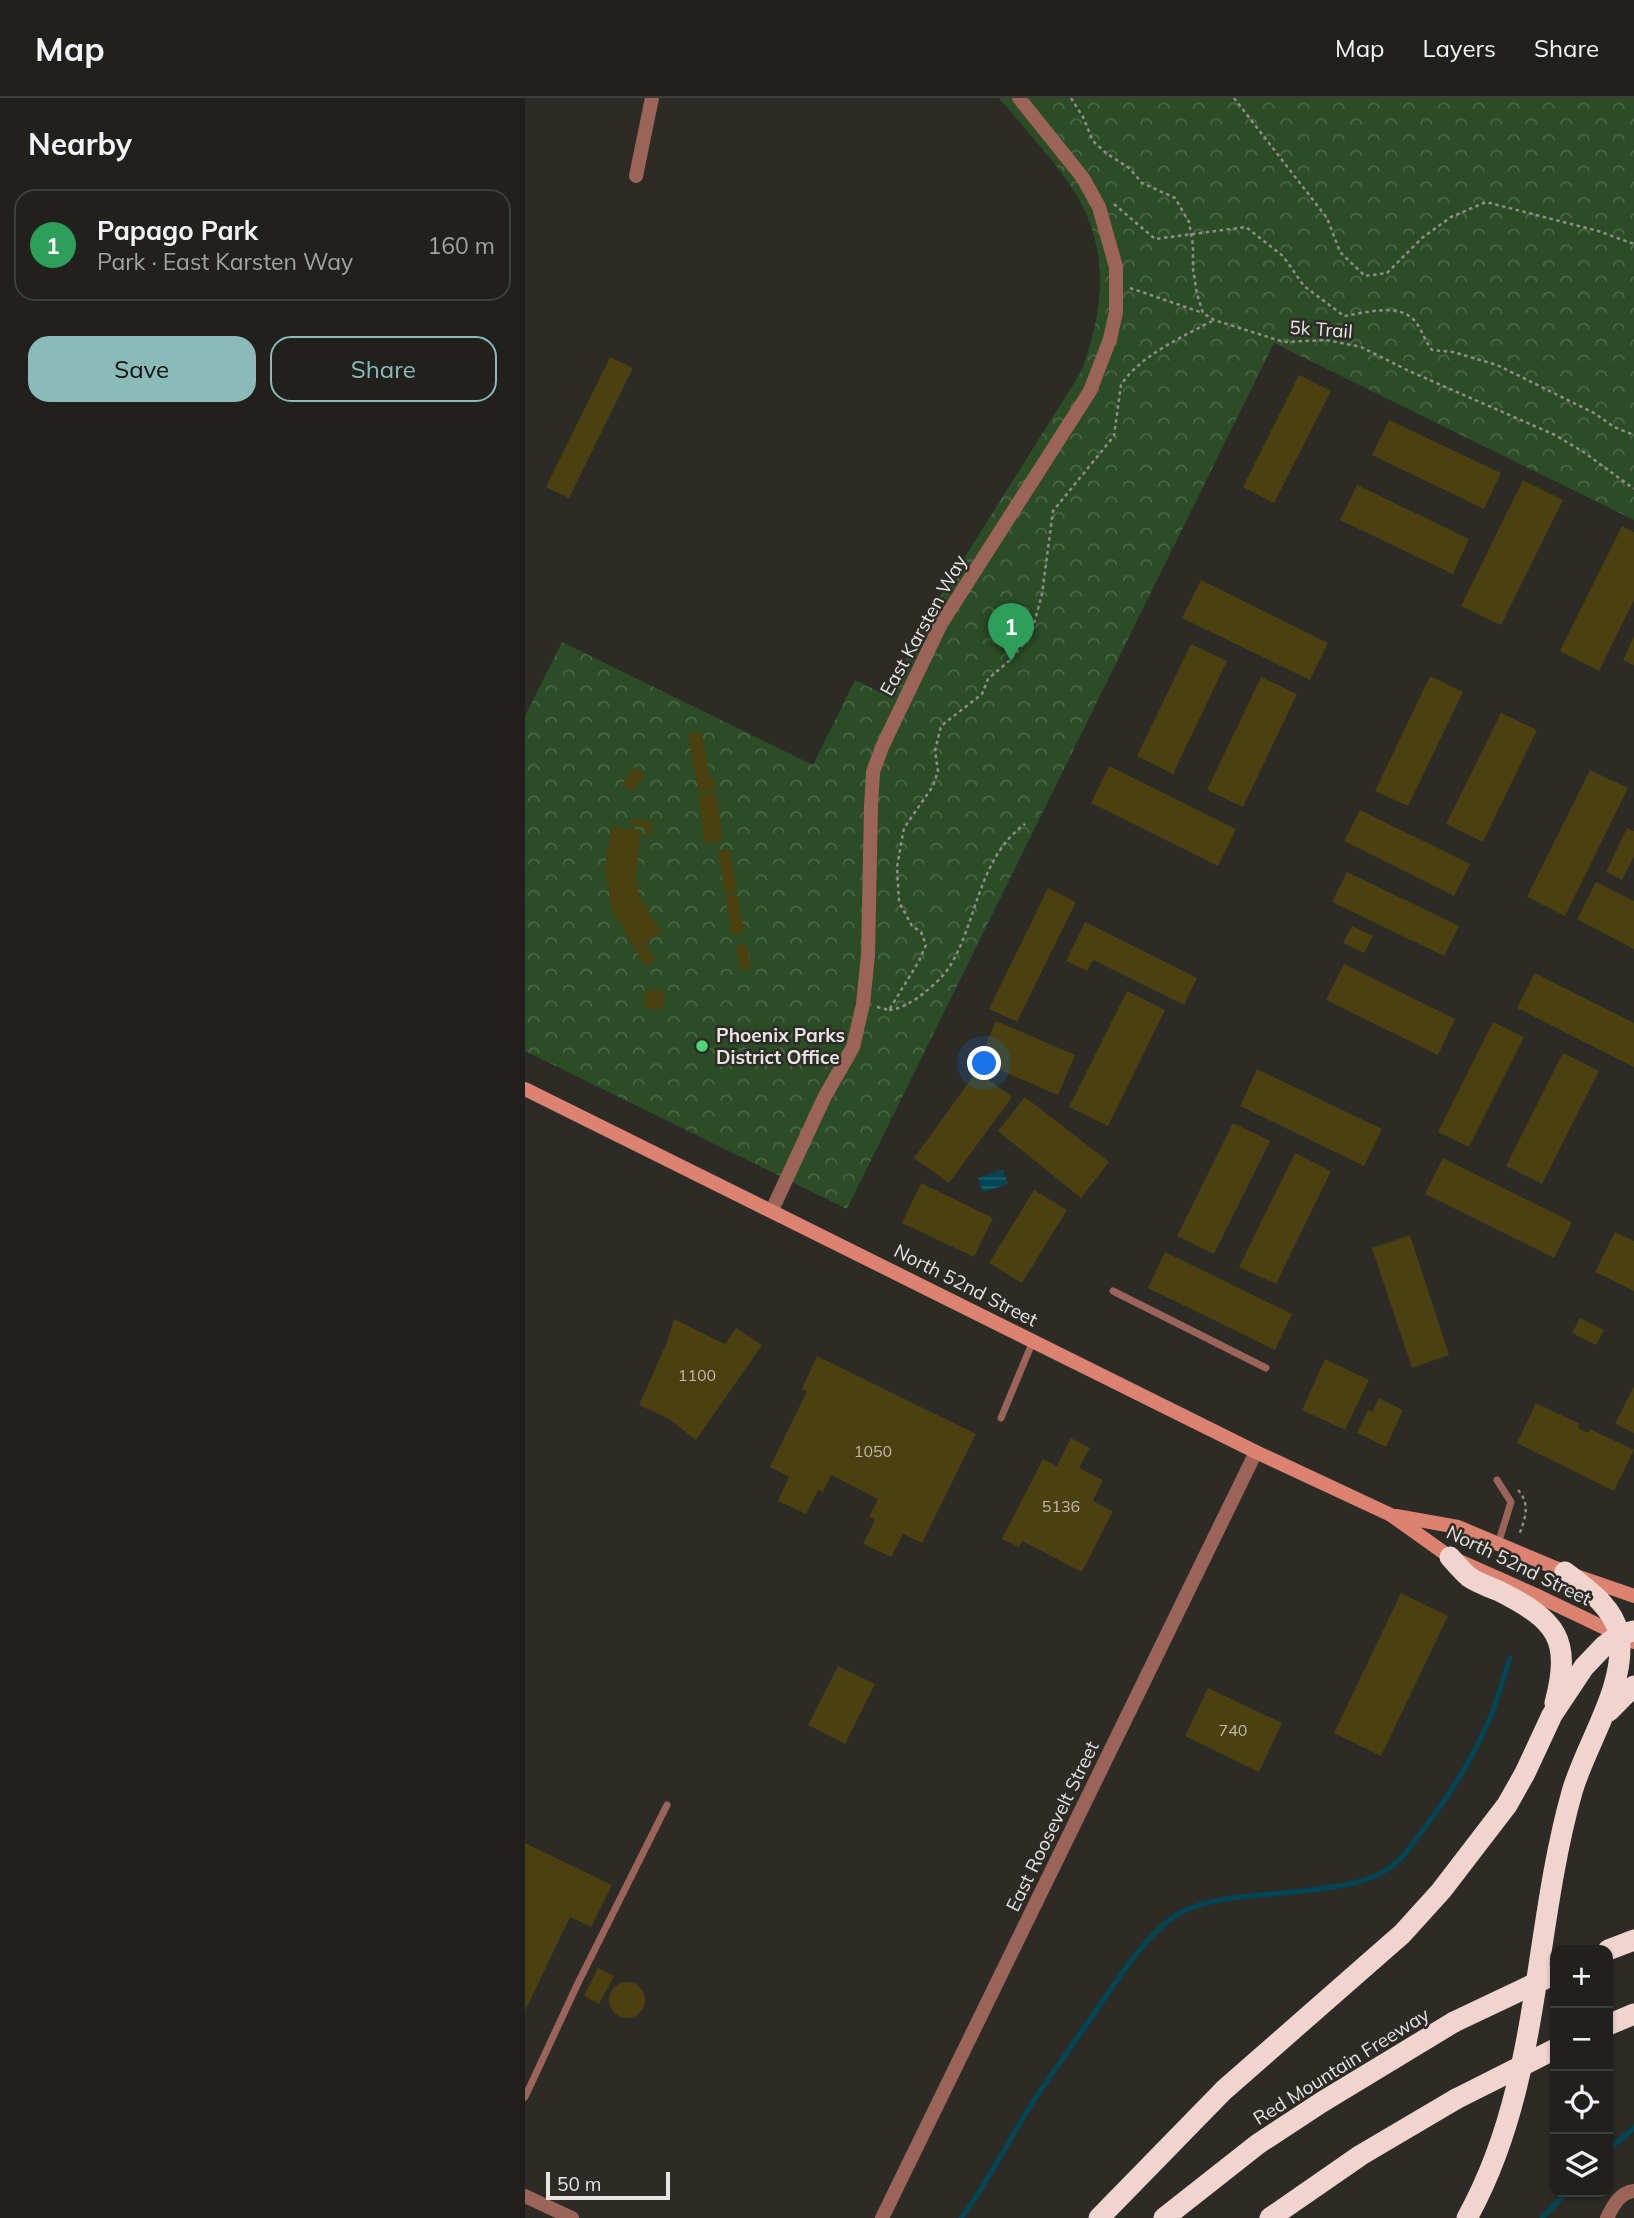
<!DOCTYPE html>
<meta charset="utf-8">
<style>
:root{--surface:#21201c;--page:#2d2d29;--text:#f1f3f6;--muted:#a2a3a3;--line:#3e3e3b;--accent:#8bbbb9}
body{margin:0;font-family:Mulish,sans-serif;background:var(--page);color:var(--text)}
.controls{position:absolute;right:21px;bottom:21px;display:grid;overflow:hidden;border-radius:14px;box-shadow:0 2px 5px #0004}
.controls button{width:63px;height:63px;display:grid;place-items:center;padding:0;border:0;border-bottom:2px solid var(--line);background:var(--surface);color:var(--text);font:35px sans-serif}
.scale{position:absolute;left:21px;bottom:18px;width:124px;box-sizing:border-box;padding-left:7px;border:4px solid #e6e5e2;border-top:0;font-size:19px;line-height:24px;white-space:nowrap;color:#e6e5e2;-webkit-text-stroke:5px #2c2b26;paint-order:stroke}
.you{position:absolute;left:460px;top:966px;width:24px;height:24px;margin:-18px;border:5px solid #fff;border-radius:50%;background:#1a73e8;box-shadow:0 0 0 10px #1a73e833}
.badge{display:grid;place-items:center;width:46px;height:46px;border-radius:50%;background:var(--accent);color:#fff;font-size:23px;font-weight:700}
.pin{position:absolute;translate:-50% -58px;filter:drop-shadow(0 2px 4px #0008)}
.pin::after{content:'';position:absolute;top:37px;width:24px;height:21px;background:inherit;clip-path:polygon(0 0,100% 0,50% 100%)}
.list{margin:0;padding:0;list-style:none}
h2{display:flex;justify-content:space-between;align-items:center;height:91px;margin:0;padding:0 28px;font-size:30px}
h2 small{font-size:23px;font-weight:400;color:var(--muted)}
.list li{display:grid;grid-template-columns:46px 1fr auto;gap:21px;align-items:center;box-sizing:border-box;height:112px;margin:0 14px 14px;padding:0 14px;border:2px solid var(--line);border-radius:21px}
.list b{display:block;font-size:26px;white-space:nowrap}
.list p{margin:0;font-size:23px;white-space:nowrap;color:var(--muted)}
.list em{font-size:23px;font-style:normal;color:var(--muted)}
.actions{display:flex;gap:14px;padding:21px 28px}
.actions a{flex:1;padding:16px 0;border:2px solid var(--accent);border-radius:21px;text-align:center;font-size:24px;color:var(--accent)}
.actions .main{background:var(--accent);color:#111}
.icon{flex:none;width:38px;height:38px;fill:none;stroke:currentColor;stroke-width:2;stroke-linecap:round;stroke-linejoin:round}
.map{position:relative;flex:none;width:1109px;height:2120px;overflow:hidden}
header{display:flex;align-items:center;gap:42px;box-sizing:border-box;height:98px;padding:0 35px;background:var(--surface);border-bottom:2px solid var(--line)}
header strong{font-size:33px}
nav{display:flex;gap:38px;margin-inline-start:auto;font-size:24px}
main{display:flex}
aside{flex:1;background:var(--surface)}
.map>svg:first-child{display:block}
.park{fill:url(#park-crowns)}
.water{fill:url(#water-rules)}
.lines{fill:none;stroke-linecap:round;stroke-linejoin:round}
.stream{stroke:#004654;stroke-width:5}
.building{fill:#4a4010}
.path{stroke:#8f8e8a;stroke-width:2.5;stroke-dasharray:3.5 3.5;stroke-linecap:butt}
.lane{stroke:#9c6458;stroke-width:7}
.street{stroke:#9c6458;stroke-width:14}
.secondary{stroke:#dc8270;stroke-width:14}
.highway{stroke:#f1d4ce;stroke-width:21}
.highway-bridge{stroke:#f1d4ce;stroke-width:21}
.poi-dot{fill:#4bd677;stroke:#2c2b26;stroke-width:2.5}
.labels{text-anchor:middle;dominant-baseline:central;stroke-width:5;stroke-linejoin:round;paint-order:stroke}
.number-label{font-size:16px;fill:#bfbcae}
.street-label{font-size:19px;fill:#e6e5e2;stroke:#2c2b26}
.poi-label{font-size:19px;font-weight:bold;fill:#e6e5e2;stroke:#2c2b26;text-anchor:start}
</style>
<header>
<strong>Map</strong>
<nav><a>Map</a><a>Layers</a><a>Share</a></nav>
</header>
<main>
<aside>
<h2>Nearby<small></small></h2>
<ul class="list">
<li><span class="badge" style="background:#2e9e5b">1</span><div><b>Papago Park</b><p>Park · East Karsten Way</p></div><em>160 m</em></li>
</ul>
<div class="actions"><a class="main">Save</a><a>Share</a></div>
</aside>
<div class="map">
<svg width="1109" height="2120" viewBox="0 0 1109 2120">
<defs>
<pattern id="park-crowns" width="20" height="18" patternUnits="userSpaceOnUse" patternTransform="scale(1.75)"><rect width="20" height="18" fill="#2c4c26"/><path d="M2 6a3 3 0 1 1 6 0M12 15a3 3 0 1 1 6 0" fill="none" stroke="#4b6645"/></pattern>
<pattern id="water-rules" width="6" height="5" patternUnits="userSpaceOnUse" patternTransform="scale(1.75)"><rect width="6" height="5" fill="#004654"/><path d="M0 2.5h6" fill="none" stroke="#25616c"/></pattern>
</defs>
<rect width="100%" height="100%" fill="#2c2b26"/>
<!-- park -->
<path class="park" d="M474,0H1109V422L749,245L322,1111L0,953V618L37,544L288,667L330,582L363,598L404,516L556,274C579,212 586,152 549,93C528,60 499,30 474,0Z"/>
<!-- water -->
<path class="water" d="M478,1072L483,1086L458,1094L453,1080Z"/>
<g class="lines">
<!-- stream -->
<path class="stream" d="M1083,2052L1109,2030
M436,2120C462,2086 480,2048 503,2012C526,1976 551,1942 575,1907C596,1877 619,1839 650,1818C680,1798 733,1798 769,1794C799,1790 840,1788 866,1769C878,1760 888,1746 897,1733C925,1697 950,1657 967,1615C974,1597 979,1578 985,1560
M1017,2120L1042,2094"/>
</g>
<!-- building -->
<path class="building" d="M85,259L108,270L44,400L21,389Z
M774,277L806,293L749,405L718,389Z
M864,322L976,375L959,411L847,357Z
M998,382L1038,402L976,527L936,508Z
M832,387L944,441L928,476L815,422Z
M1097,428L1109,434V502L1074,573L1035,553Z
M676,482L803,545L785,582L657,520Z
M1109,538V567L1098,562Z
M666,546L702,563L648,676L612,658Z
M905,578L938,594L883,708L850,693Z
M736,579L772,596L718,709L682,692Z
M976,615L1012,632L958,744L921,726Z
M176,634L185,680L189,679L191,692L174,696L163,636Z
M584,668L711,731L693,768L566,705Z
M109,669L120,676L108,694L97,687Z
M1065,672L1103,690L1040,818L1002,799Z
M191,695L198,743L180,745L173,698Z
M835,712L945,766L929,798L819,743Z
M106,721L127,723L126,738H120L121,729L105,727Z
M86,729L116,732L111,776L114,797L137,835L120,845L131,862L120,868L87,812L80,772Z
M1102,730L1109,733V758L1097,782L1081,774Z
M204,751L212,793L200,795L193,753Z
M822,774L934,828L919,858L807,804Z
M1071,784L1109,803V851L1052,821Z
M523,790L551,804L492,924L464,911Z
M212,795L219,835L207,837L200,797Z
M560,824L672,880L659,907L568,862L562,873L541,863Z
M827,828L848,838L839,855L818,845Z
M221,846L226,870L215,872L211,848Z
M819,866L930,921L913,957L801,902Z
M1010,875L1109,925V969L992,910Z
M121,891L140,893L139,911L120,910Z
M602,893L640,912L583,1028L544,1009Z
M471,923L550,957L533,997L454,963Z
M968,924L999,939L944,1049L913,1034Z
M1038,955L1074,973L1017,1086L981,1068Z
M732,971L857,1031L839,1068L715,1008Z
M452,973L487,999L424,1085L389,1060Z
M500,999L584,1064L556,1100L473,1033Z
M708,1025L745,1043L689,1156L652,1138Z
M770,1055L806,1073L751,1186L714,1169Z
M918,1060L1047,1124L1029,1160L900,1096Z
M396,1085L468,1120L449,1159L377,1125Z
M509,1092L542,1112L497,1185L464,1165Z
M1090,1134L1109,1143V1193L1070,1174Z
M885,1137L924,1257L887,1270L847,1150Z
M640,1154L767,1216L750,1252L623,1190Z
M1055,1220L1079,1232L1071,1247L1047,1235Z
M149,1221L200,1246L211,1230L237,1247L171,1342L144,1321L114,1307L142,1244Z
M292,1258L451,1336L397,1445L378,1436L366,1459L338,1446L350,1422L344,1419L353,1401L306,1377L298,1394L293,1392L281,1416L253,1403L264,1379L245,1369L282,1293L277,1291Z
M800,1261L844,1282L820,1332L777,1312Z
M1109,1288V1335L1090,1326Z
M854,1300L878,1312L861,1349L832,1335L843,1312L847,1314Z
M1011,1305L1055,1326L1053,1330L1063,1335L1065,1331L1109,1352L1089,1393L992,1345Z
M546,1340L565,1350L554,1370L578,1382L568,1403L588,1413L557,1474L497,1443L494,1449L477,1441L518,1361L532,1368Z
M876,1495L923,1518L856,1658L809,1635Z
M313,1568L350,1586L320,1646L283,1627Z
M683,1590L757,1625L734,1674L660,1638Z
M0,1745L87,1787L66,1829L45,1819L0,1913Z
M73,1870L89,1878L74,1906L59,1898Z
M84 1902a18 18 0 1 1 36 0a18 18 0 1 1-36 0Z"/>
<g class="lines">
<!-- path -->
<path class="path" d="M546,0L558,19L568,43L581,55L604,70L617,85L650,100L664,124L668,147V171L672,196L678,215L689,222L759,244L801,242L836,249L884,273L1030,337L1060,355L1109,391
M709,0L802,120L815,154L840,178L862,175L897,140L926,119L961,104L1073,133L1109,146
M589,106L630,141L721,129L758,158L779,188L819,218C841,215 873,204 890,223C897,232 900,243 907,252L928,254L972,267L1069,315L1089,329L1109,337
M605,190L678,215
M352,909L364,912L394,863L401,847L396,834L387,828L374,804L372,769L379,730L408,688L413,673L410,653L416,628L457,596L463,581L485,562L506,537L517,496L528,413L589,338L596,287C614,258 659,238 689,222
M364,912C376,911 384,905 394,899C405,890 417,881 425,868C453,822 453,760 500,726
M993,1392C1006,1406 1000,1421 994,1437"/>
<!-- lane -->
<path class="lane" d="M588,1193L741,1270
M476,1320L508,1243
M972,1382L986,1404L973,1446
M0,1999L53,1885L142,1707"/>
<!-- street -->
<path class="street" d="M111,78L127,0
M247,1112L300,998L328,949L338,906L343,857L346,709L348,674L357,649L416,526L565,293L585,241L591,214V169L574,109L558,80L494,0
M0,2098L47,2120
M357,2120L731,1354
M1082,2120C1088,2108 1094,2095 1109,2093"/>
<!-- secondary -->
<path class="secondary" d="M0,991L731,1354L866,1417L925,1459L1015,1499L1109,1544
M871,1418L933,1429L1040,1474L1109,1498"/>
<!-- highway -->
<path class="highway" d="M925,1459C931,1466 937,1473 944,1479C953,1485 964,1489 974,1493C1031,1522 1047,1540 1030,1605
M1084,1613L1109,1588
M1083,1852L1109,1842
M1083,1927L1109,1916
M574,2120L699,1992L877,1836L916,1793L982,1707L1000,1675L1027,1617L1059,1569L1079,1548L1094,1537L1109,1533
M639,2120L733,2046L797,2004L929,1924
M745,2120L836,2057L931,2001
M942,2120C1016,1987 1007,1836 1047,1694C1061,1645 1102,1588 1094,1537C1089,1509 1061,1490 1040,1474"/>
<!-- highway-bridge -->
<path class="highway-bridge" d="M929,1924L1030,1876
M931,2001L1030,1951"/>
</g>
<!-- markers -->
<circle class="poi-dot" cx="177" cy="948" r="7"/>
<g class="labels">
<!-- number labels -->
<g class="number-label">
<text x="172" y="1277">1100</text>
<text x="348" y="1353">1050</text>
<text x="536" y="1408">5136</text>
<text x="708" y="1632">740</text>
</g>
<!-- street labels -->
<g class="street-label">
<text transform="translate(796 231) rotate(4)">5k Trail</text>
<text transform="translate(398 527) rotate(-61)">East Karsten Way</text>
<text transform="translate(441 1187) rotate(27)">North 52nd Street</text>
<text transform="translate(994 1467) rotate(26)">North 52nd Street</text>
<text transform="translate(527 1728) rotate(-64)">East Roosevelt Street</text>
<text transform="translate(816 1968) rotate(-32)">Red Mountain Freeway</text>
</g>
<!-- poi labels -->
<g class="poi-label">
<text x="191" y="937">Phoenix Parks<tspan x="191" dy="22">District Office</tspan></text>
</g>
</g>
</svg>
<div class="controls">
<button>+</button>
<button>−</button>
<button><svg class="icon" aria-label="locate" viewBox="0 0 24 24"><circle cx="12" cy="12" r="6"/><path d="M12 2v4M12 18v4M2 12h4M18 12h4"/></svg></button>
<button><svg class="icon" aria-label="layers" viewBox="0 0 24 24"><path d="M12 4l9 5-9 5-9-5zM3 14l9 5 9-5"/></svg></button>
</div>
<div class="scale">50 m</div>
<div class="you"></div>
<div class="pin badge" style="left:486px;top:563px;background:#2e9e5b">1</div>
</div>
</main>
